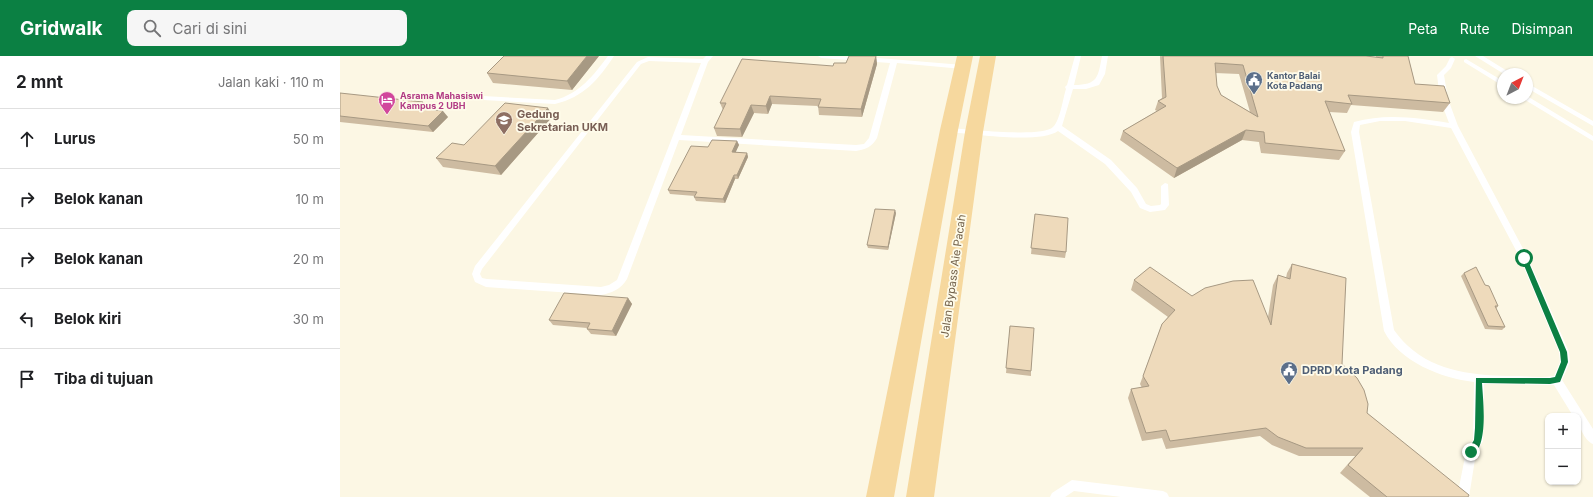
<!DOCTYPE html>
<html lang="id">
<meta charset="utf-8">
<style>
:root{--surface:#fff;--page:#f6f6f6;--text:#202124;--muted:#757577;--line:#e0e0e0;--accent:#0b8043}
body{margin:0;font-family:Inter,sans-serif;background:var(--page);color:var(--text)}
.controls{position:absolute;right:12px;bottom:12px;display:grid;overflow:hidden;border-radius:8px;box-shadow:0 1px 3px #0004}
.controls button{width:36px;height:36px;display:grid;place-items:center;padding:0;border:0;border-bottom:1px solid var(--line);background:var(--surface);color:var(--text);font:20px sans-serif}
.compass{position:absolute;left:1157px;top:12px;width:36px;height:36px;border-radius:50%;background:var(--surface);box-shadow:0 1px 3px #0004;rotate:42deg}
.stop{position:absolute;width:12px;height:12px;margin:-9px;border:3px solid #0b8043;border-radius:50%;background:#fff}
.stop.end{background:#0b8043;border-color:#fff;box-shadow:0 1px 4px #0008}
.list{margin:0;padding:0;list-style:none}
h2{display:flex;justify-content:space-between;align-items:center;height:52px;margin:0;padding:0 16px;font-size:17px}
h2 small{font-size:13px;font-weight:400;color:var(--muted)}
.list li{display:grid;grid-template-columns:26px 1fr auto;gap:12px;align-items:center;box-sizing:border-box;height:60px;padding:0 16px;border-top:1px solid var(--line)}
.list b{display:block;font-size:15px;white-space:nowrap}
.list em{font-size:13px;font-style:normal;color:var(--muted)}
.icon{flex:none;width:22px;height:22px;fill:none;stroke:currentColor;stroke-width:2;stroke-linecap:round;stroke-linejoin:round}
.map{position:relative;flex:none;width:1253px;height:441px;overflow:hidden}
header{display:flex;align-items:center;gap:24px;box-sizing:border-box;height:56px;padding:0 20px;background:var(--accent);color:#fff}
header strong{font-size:19px}
nav{display:flex;gap:22px;margin-inline-start:auto;font-size:14px}
.search{width:280px;height:36px;background:var(--page);display:flex;align-items:center;gap:10px;box-sizing:border-box;padding:0 14px;border-radius:8px;color:var(--muted);font-size:15px}
main{display:flex}
aside{flex:1;background:var(--surface)}
.map>svg:first-child{display:block}
.lines{fill:none;stroke-linecap:round;stroke-linejoin:round}
.service{fill:#fff;fill-rule:evenodd}
.trunk{fill:#f6d89e;fill-rule:evenodd}
.wall{fill:#cdbba1;fill-rule:evenodd}
.shaded-wall{fill:#a79983}
.building{fill:#eedabb;stroke:#a79983;fill-rule:evenodd}
.route{fill:#0b8043}
.labels{text-anchor:middle;dominant-baseline:central;stroke-width:3.5;stroke-linejoin:round;paint-order:stroke}
.far-service-label{font-size:9px;font-weight:bold;fill:#4e5e75;stroke:#fefbea;text-anchor:start}
.far-hotel-label{font-size:9px;font-weight:bold;fill:#b23c85;stroke:#fefbea;text-anchor:start}
.education-label{font-size:11px;font-weight:bold;fill:#785e54;stroke:#fefbea;text-anchor:start}
.street-label{font-size:11px;fill:#73624b;stroke:#fefbea}
.service-label{font-size:11px;font-weight:bold;fill:#4e5e75;stroke:#fefbea;text-anchor:start}
</style>
<header>
<strong>Gridwalk</strong>
<div class="search"><svg class="icon" aria-label="search" viewBox="0 0 24 24"><circle cx="10" cy="10" r="6"/><path d="M15 15l6 6"/></svg>Cari di sini</div>
<nav><a>Peta</a><a>Rute</a><a>Disimpan</a></nav>
</header>
<main>
<aside>
<h2>2 mnt<small>Jalan kaki · 110 m</small></h2>
<ul class="list">
<li><svg class="icon" aria-label="ahead" viewBox="0 0 24 24"><path d="M12 20V5M6 11l6-6 6 6"/></svg><div><b>Lurus</b></div><em>50 m</em></li>
<li><svg class="icon" aria-label="right" viewBox="0 0 24 24"><path d="M7 20v-9h11M14 6l5 5-5 5"/></svg><div><b>Belok kanan</b></div><em>10 m</em></li>
<li><svg class="icon" aria-label="right" viewBox="0 0 24 24"><path d="M7 20v-9h11M14 6l5 5-5 5"/></svg><div><b>Belok kanan</b></div><em>20 m</em></li>
<li><svg class="icon" aria-label="left" viewBox="0 0 24 24"><path d="M17 20v-9H6M10 6l-5 5 5 5"/></svg><div><b>Belok kiri</b></div><em>30 m</em></li>
<li><svg class="icon" aria-label="arrive" viewBox="0 0 24 24"><path d="M6 21V4h12l-3 4 3 4H6"/></svg><div><b>Tiba di tujuan</b></div></li>
</ul>
</aside>
<div class="map">
<svg width="1253" height="441" viewBox="0 0 1253 441">
<rect width="100%" height="100%" fill="#fcf7e4"/>
<g class="lines">
<!-- service -->
<path class="service" d="M268,0H274C258,24 244,41 215,48L125,43L121,41L125,39L215,44C239,38 254,19 268,0Z
M366,0H373L368,6L341,79L516,89L524,88L529,82L550,7L481,2L478,0C526,0 575,5 623,9L626,11L623,13L557,7L537,82C532,91 526,93 516,95L339,84L287,223C281,233 272,237 261,239L146,231L135,226L132,218L135,210L297,6L308,1L363,3ZM309,5L361,7L277,224L269,229L261,231L147,223L142,222L140,218L142,213L301,8Z
M735,0H741L734,29C758,29 758,21 762,0H768L765,18L759,29L746,33H733L722,70L771,104L797,132L806,148L811,150L820,149L821,148V130L825,127L828,128L829,149L825,154L810,156L800,152L791,136L765,108L718,75C700,88 633,78 609,76L605,74L609,72C628,73 702,82 713,71C720,65 723,42 726,33L725,31L727,29Z
M1135,0H1143L1172,18H1164Z
M1112,1L1115,3L1111,12L1104,19L1108,43L1118,70L1188,202L1229,296L1230,306L1222,324L1253,373V388C1244,384 1238,369 1238,360H1233L1214,329L1144,328L1143,385L1136,397L1129,441H1117L1126,396L1133,384L1134,326C1101,322 1060,306 1044,275L1011,76L1014,66C1047,57 1077,62 1109,67L1100,43L1097,19L1106,10L1110,2ZM1040,65H1065L1111,72L1180,202L1219,296L1220,306L1214,320C1201,322 1187,320 1174,320C1137,320 1096,316 1068,290C1062,285 1058,279 1054,274L1019,76L1020,69Z
M1126,3L1163,25V30L1124,6V4Z
M1187,27L1253,65V70L1187,32Z
M1187,40L1253,80V85L1182,42H1187Z
M732,424L823,435L827,437L829,441H781L734,435L725,441H710L712,437Z"/>
<!-- trunk -->
<path class="trunk" d="M617,0H633L618,74L554,441H526L600,74Z
M640,0H656L643,76L594,441H566L625,76Z"/>
</g>
<!-- wall -->
<path class="wall" d="M259,0L232,34L153,27L147,17Z
M536,0L537,8L522,61L479,59L478,50L432,48L428,58L414,57L402,81L377,80L374,72L383,54L380,47L493,10L506,7Z
M820,0H1026L1036,1V0H1068L1075,28L1110,47L1103,56L1011,49L1007,57L989,56L1005,95L999,104L921,97L919,86L902,84L834,122L780,84L783,75L817,55L815,54L818,45L822,42ZM875,17L899,18L910,56L881,39L877,30Z
M0,37L88,53H87L108,61L93,76L0,66Z
M213,60L161,119L103,111L96,102L124,89Z
M397,85L399,89L395,96L407,97L408,101L398,123H395L385,147L356,145L354,141L355,140L330,138L328,134L368,91Z
M556,157L548,194L528,192L527,189Z
M695,158L726,196L725,202L691,198Z
M952,208L1027,357L1128,441H1030L1000,417L1015,400H959L932,389L920,380L826,393L822,382L802,385L788,342L791,333L802,332L800,328L822,268L828,261L791,234L794,224L928,261L933,229L938,219L946,222L947,217Z
M1124,217L1145,229L1158,250L1156,253L1165,271L1162,274L1145,273L1121,220Z
M288,242L292,248L276,280L251,278L247,273V272L213,269L209,264Z
M670,270L691,315V320L666,317Z"/>
<!-- shaded-wall -->
<path class="shaded-wall" d="M247,0H259L232,34L227,25Z
M536,0L537,8L522,61L521,53Z
M430,40L432,48L428,58L426,50Z
M83,46L88,53L82,59L77,52Z
M411,49L414,57L402,81L400,73Z
M208,52L213,60L161,119L155,110Z
M103,55L108,61L93,76L88,70Z
M906,74L902,84L834,122L837,112Z
M397,85L399,89L394,100L392,96Z
M407,97L408,101L398,123L397,119Z
M394,119L395,123L385,147L383,143Z
M555,154L556,157L548,194V191Z
M288,242L292,248L276,280L272,275Z"/>
<!-- building -->
<path class="building" d="M164,0H247L227,25L147,17Z
M509,0H536L521,53L478,51L481,43L430,40L426,50L411,49L400,73L374,72L386,47H380L402,3L493,10L494,7H506Z
M823,0H1026L1043,2V0H1068L1075,28L1104,30L1110,47L1008,39L1012,48L985,45L1005,95L925,87L924,76L906,74L837,112L783,75L826,50L818,45L826,41ZM875,7L903,9L918,61L881,39L877,30Z
M0,37L83,46L77,52L103,55L88,70L0,60Z
M165,47L208,52L155,110L96,102L112,87L124,89Z
M372,84L397,85L392,96L407,97L397,119H394L383,143L354,141L357,136L328,134L351,90L368,91Z
M535,153L555,154L548,191L527,189Z
M695,158L728,162L726,196L691,192Z
M952,208L1006,222L1002,308L1017,322L1024,334L1028,348L1027,357L1129,439L1128,441H1047L1008,409L1023,392H966L938,381L926,372L830,385L826,374L806,377L791,333L809,330L803,320L822,268L835,254L794,224L810,211L852,240L865,232L893,225L913,224L931,269L938,219L950,223Z
M1136,211L1145,229L1149,230L1158,250H1155L1165,271L1148,270L1124,217Z
M224,237L288,242L272,275L247,273L250,267L209,264Z
M670,270L694,272L691,315L666,312Z"/>
<!-- route -->
<path class="route" d="M1184,199L1187,202L1227,296L1228,306L1220,326L1210,328L1142,327C1143,344 1149,392 1131,400L1127,396L1134,384L1135,372L1136,322H1210L1215,321L1221,306L1220,296L1181,202Z"/>
<!-- icons -->
<defs>
<g id="civic-pin" transform="scale(0.9)"><path d="M0 17L-7.5 6A9.5 9.5 0 1 1 7.5 6Z" fill="#5c6f8a" stroke="#fefbea"/><path d="M-.6-6.5H3V-4.5H.6V-3L4-1V1h2V6H-6V1h2V-1L-.6-3ZM-1.2 2.5V6h2.4V2.5Z" fill="#fff"/></g>
<g id="hotel-pin" transform="scale(0.9)"><path d="M0 17L-7.5 6A9.5 9.5 0 1 1 7.5 6Z" fill="#d1479c" stroke="#fefbea"/><path d="M-6-4.5h1.5V1H6V5H4.5V3h-9V5H-6ZM-4 0a1.8 1.8 0 1 1 3.6 0ZM.5 0V-2.5h3Q6-2.5 6 0Z" fill="#fff"/></g>
<g id="university-pin" transform="scale(0.9)"><path d="M0 17L-7.5 6A9.5 9.5 0 1 1 7.5 6Z" fill="#8d6e63" stroke="#fefbea"/><path d="M0-5L7-2L0 1L-7-2ZM-4 1L0 2.5L4 1V4Q0 6-4 4Z" fill="#fff"/></g>
</defs>
<g fill-rule="evenodd">
<use href="#civic-pin" x="914" y="24"/>
<use href="#hotel-pin" x="47" y="44"/>
<use href="#university-pin" x="164" y="64"/>
<use href="#civic-pin" x="949" y="314"/>
</g>
<g class="labels">
<!-- far-service labels -->
<g class="far-service-label">
<text x="927" y="19">Kantor Balai<tspan x="927" dy="10">Kota Padang</tspan></text>
</g>
<!-- far-hotel labels -->
<g class="far-hotel-label">
<text x="60" y="39">Asrama Mahasiswi<tspan x="60" dy="10">Kampus 2 UBH</tspan></text>
</g>
<!-- education labels -->
<g class="education-label">
<text x="177" y="58">Gedung<tspan x="177" dy="13">Sekretarian UKM</tspan></text>
</g>
<!-- street labels -->
<g class="street-label">
<text transform="translate(613 220) rotate(-82)">Jalan Bypass Aie Pacah</text>
</g>
<!-- service labels -->
<g class="service-label">
<text x="962" y="314">DPRD Kota Padang</text>
</g>
</g>
</svg>
<div class="controls">
<button>+</button>
<button>−</button>
</div>
<svg class="compass" viewBox="-18 -18 36 36"><path d="M0-13l5 13h-10z" fill="#e53935"/><path d="M0 13l5-13h-10z" fill="#757577"/></svg>
<div class="stop" style="left:1184px;top:202px"></div>
<div class="stop end" style="left:1131px;top:396px"></div>
</div>
</main>
